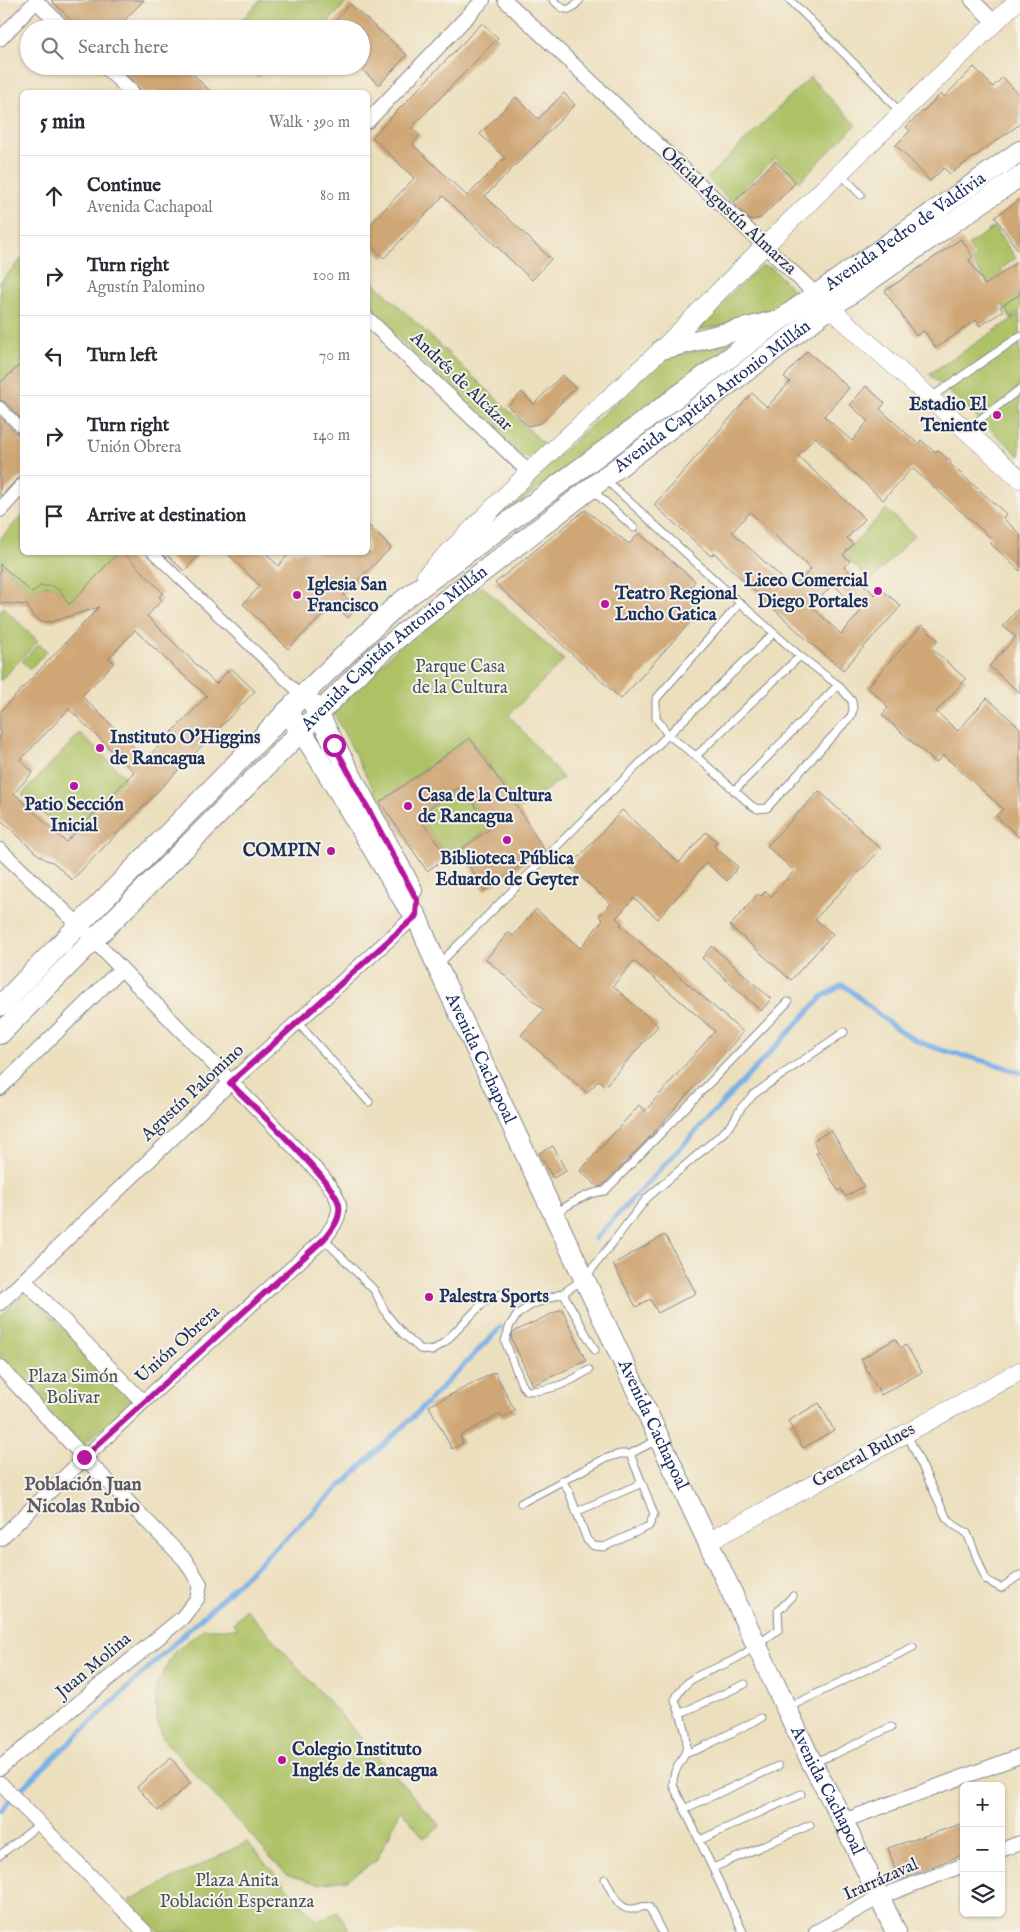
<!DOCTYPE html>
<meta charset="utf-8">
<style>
:root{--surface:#fff;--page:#f2f2f3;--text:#2b2b33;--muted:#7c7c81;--line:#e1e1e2}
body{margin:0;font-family:"IM FELL English",serif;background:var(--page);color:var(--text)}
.controls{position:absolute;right:15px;bottom:15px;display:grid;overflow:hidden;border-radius:8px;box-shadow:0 1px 4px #0004}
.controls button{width:45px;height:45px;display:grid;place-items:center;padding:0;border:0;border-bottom:1px solid var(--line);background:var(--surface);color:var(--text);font:25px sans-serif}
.stop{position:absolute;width:15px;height:15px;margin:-11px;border:4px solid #b5179e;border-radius:50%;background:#fff}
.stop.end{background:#b5179e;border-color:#fff;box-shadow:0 1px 5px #0008}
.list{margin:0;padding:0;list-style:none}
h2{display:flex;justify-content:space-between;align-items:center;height:65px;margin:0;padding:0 20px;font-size:21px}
h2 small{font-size:16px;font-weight:400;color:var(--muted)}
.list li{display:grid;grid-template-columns:32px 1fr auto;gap:15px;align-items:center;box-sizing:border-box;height:80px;padding:0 20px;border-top:1px solid var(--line)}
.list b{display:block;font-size:19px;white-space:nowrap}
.list p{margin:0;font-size:16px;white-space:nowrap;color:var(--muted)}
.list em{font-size:16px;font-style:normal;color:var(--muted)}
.icon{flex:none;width:28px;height:28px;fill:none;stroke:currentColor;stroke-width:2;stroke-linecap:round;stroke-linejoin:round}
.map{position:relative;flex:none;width:1020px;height:1932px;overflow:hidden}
.search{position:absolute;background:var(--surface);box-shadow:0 1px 4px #0004;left:20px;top:20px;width:350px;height:55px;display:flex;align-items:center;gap:12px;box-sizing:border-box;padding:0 18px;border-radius:28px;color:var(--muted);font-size:19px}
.panel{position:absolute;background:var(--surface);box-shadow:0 1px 4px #0004;left:20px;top:90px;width:350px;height:465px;border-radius:8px}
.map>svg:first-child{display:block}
.green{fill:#adc165;stroke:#647862}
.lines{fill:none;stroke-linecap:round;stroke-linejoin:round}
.stream{stroke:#77afe6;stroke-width:5}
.building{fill:#cfa675;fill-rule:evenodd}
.service-casing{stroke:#84878e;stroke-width:9}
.pedestrian-casing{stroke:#84878e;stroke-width:12}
.minor-casing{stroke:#84878e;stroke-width:16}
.tertiary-casing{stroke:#84878e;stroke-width:19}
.secondary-casing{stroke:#84878e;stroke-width:22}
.service{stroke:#fff;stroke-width:7}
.pedestrian{stroke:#fff;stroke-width:10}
.minor{stroke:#fff;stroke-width:14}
.tertiary{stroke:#fff;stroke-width:18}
.secondary{stroke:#fff;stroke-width:20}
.route{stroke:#b5179e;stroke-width:6}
.poi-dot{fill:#b5179e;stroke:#f7f3e8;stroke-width:2}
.labels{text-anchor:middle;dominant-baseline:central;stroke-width:4;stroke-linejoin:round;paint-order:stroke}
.street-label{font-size:18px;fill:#1b2f5e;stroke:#f7f3e8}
.poi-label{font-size:18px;font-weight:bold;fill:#1b2f5e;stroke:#f7f3e8;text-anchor:start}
.park-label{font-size:18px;fill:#405460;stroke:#f7f3e8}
.neighbourhood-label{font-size:19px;font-weight:bold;fill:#5a5966;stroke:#f7f3e8}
</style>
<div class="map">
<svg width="1020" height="1932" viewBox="0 0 1020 1932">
<rect width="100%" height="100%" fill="#f7f3e8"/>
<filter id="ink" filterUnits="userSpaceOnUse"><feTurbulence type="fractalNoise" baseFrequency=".02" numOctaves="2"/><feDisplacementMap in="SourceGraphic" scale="10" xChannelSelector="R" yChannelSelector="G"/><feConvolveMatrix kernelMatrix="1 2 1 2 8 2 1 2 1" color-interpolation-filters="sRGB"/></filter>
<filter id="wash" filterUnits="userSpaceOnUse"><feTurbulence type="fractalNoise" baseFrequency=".0096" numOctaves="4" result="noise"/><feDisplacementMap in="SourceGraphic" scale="20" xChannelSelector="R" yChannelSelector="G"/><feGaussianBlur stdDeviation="1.12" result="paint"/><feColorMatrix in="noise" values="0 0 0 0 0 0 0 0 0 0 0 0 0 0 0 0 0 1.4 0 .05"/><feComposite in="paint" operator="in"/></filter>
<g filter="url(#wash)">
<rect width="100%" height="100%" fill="#ecdfbd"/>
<!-- green -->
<path class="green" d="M260,0H349L322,29H294L285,21L278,29H233Z
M246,66H268L258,77Z
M810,77L856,125L799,182L775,158L731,202L707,178Z
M994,227L1016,258L1000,270L1020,299V312L1011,318L971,260L976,257L968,245Z
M22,258V364L0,387V282Z
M761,266L772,268L793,290V300L777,314L690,332Z
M368,277L544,444L528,459L517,454L368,309Z
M1020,314V456L929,374Z
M736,341L484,529L545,468L664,358Z
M886,509L914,535L871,581L843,555Z
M22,515V552L119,553L66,609C65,588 50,578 33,592L0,564V539Z
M482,586L564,660L509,715L563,778L520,809L470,738L380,802L333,712L407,639Z
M3,607L38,641L0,681V610Z
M39,644L47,651L30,669L22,661Z
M80,733L126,778L68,838L22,794Z
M462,785L490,829L447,857L418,816Z
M27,1291L133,1401L80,1448L0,1358V1316Z
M246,1609L440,1826L424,1838L400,1809L390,1834L376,1861L347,1880L318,1884L286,1874L163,1739L156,1718V1687L174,1652L204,1629H238L233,1623Z
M247,1842L317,1921L338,1912L351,1932H159L128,1901Z"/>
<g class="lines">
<!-- stream -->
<path class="stream" d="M595,1239L823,996L843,985C866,1001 885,1024 910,1037C933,1050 955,1053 980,1060C993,1063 1007,1068 1020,1073
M0,1811L23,1787L411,1419L501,1327"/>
</g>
<g id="blocks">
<!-- building -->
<path class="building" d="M51,0H144L116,29H80Z
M350,4L407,55L379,85L361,69V29H328Z
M482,23L498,38L411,128L420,135L412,144L467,196L505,158L480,134L516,97L538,119L564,93L575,105L485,196L551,259L532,280L443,196L384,258L368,243V227L414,178L372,137Z
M117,66H185L211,92H143Z
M974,67L993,87L1003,77L1020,96V124L950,174L944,168L930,181L896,145L910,131L906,127L941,94L944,97Z
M775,161L796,182L761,218L750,220L733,203Z
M1020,199V253L995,217Z
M961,239L973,256L969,260L985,285L1020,260V294L1000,307L1003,311L980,326L976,320L936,348L924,331L916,336L885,291Z
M807,351L849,388L824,416L852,441L868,421L850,405L866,386L885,403L880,409L918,444L921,440L935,452L938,450L951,462L950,464L1006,514L1003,518L1020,534V571L991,544L990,537L912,468L883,500L815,437L798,456L865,519L847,538L853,544L843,555L850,561L844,567L875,595L881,589L901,606L843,670L806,639L714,553L711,556L654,505L752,393L767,407L790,382L784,377ZM750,512L811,569L793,588L732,532ZM833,584L861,611L841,634L812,607Z
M22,363V420L5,402L0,400V383Z
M562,375L575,388L541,423L528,426L508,406L522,392L534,404Z
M0,417L17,434L22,436V477L16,480L0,497Z
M585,510L629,544L639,533L695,581L685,596L700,611L621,699L495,583Z
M368,525L391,548L343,595L357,607L348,618L334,604L288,649L243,604L260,586L226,552H265L278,566L291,552H368Z
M119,552H123L163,593L159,597L162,600L147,616L216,684L231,668L255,691L72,880L53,862L46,860L35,852L0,819V712L99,607L51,622L40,621L32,615L27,605L0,603V564L32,593L40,586H52L61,591L69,605ZM135,630L173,666L207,696L146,759L82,696L114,663L109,658ZM69,709L134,772L66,842L14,793L33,772L20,760Z
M164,552H201L184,571Z
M1020,607V693L989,666L1016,637L1003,626Z
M922,625L938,640L931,648L966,679L936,712L958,731L987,698L1020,728V838L996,816L1003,809L943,755L936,763L882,715L888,708L885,705L886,704L867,687Z
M470,738L519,809L544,850L484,891L460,850L490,829L462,785L418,816L447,857L427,871L380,802Z
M819,791L881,849L815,919L833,934L791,980L730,926L758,894L761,896L766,891L771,896L794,871L767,846Z
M622,810L679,863L706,832L717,842L714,846L738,867L727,881L706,863L658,919L634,898L616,918L622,924L620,925L743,1032L647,1140L602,1186L598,1187L580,1171L639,1105L645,1111L715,1031L634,961L613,986L658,1026L605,1086L599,1080L587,1093L521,1035L544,1010L486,959L509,932L513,936L536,909L580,948L603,920L599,916L611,904L570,867Z
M712,946L771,999L761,1011L702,958Z
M831,1130L864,1186L845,1197L841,1189L838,1191L816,1153L819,1152L813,1141Z
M553,1146L566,1171L553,1178L539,1153Z
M665,1235L696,1293L658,1313L650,1299L636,1307L613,1264Z
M562,1309L586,1361L533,1385L511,1338L513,1332Z
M895,1339L901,1348L906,1345L922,1372L881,1395L861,1359Z
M495,1372L515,1411L502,1418L500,1414L460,1436L463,1443L452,1449L429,1406Z
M819,1403L834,1430L803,1448L788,1421Z
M171,1758L191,1783L158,1811L137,1787Z
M964,1823V1854L899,1880L888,1848Z"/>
</g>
</g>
<g filter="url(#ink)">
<use href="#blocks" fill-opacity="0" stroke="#84878e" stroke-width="1"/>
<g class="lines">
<!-- service casing -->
<g class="service-casing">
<path id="service" d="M553,0C566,12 568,13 580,0
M790,0L879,88L901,114
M840,173L861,195
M930,398L1020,336
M966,430L1020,389
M606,480L740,603
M592,490L634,528
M696,756L800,656
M734,791L838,685
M439,964L668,735L774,633L740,603L656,699V718L668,735L696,756L752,806L758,809L767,808L851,716L853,710L852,701L838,685L800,656L774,633
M297,1022L369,1102
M555,1214C571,1203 586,1193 605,1191L788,1002
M324,1239L374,1290L387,1315L403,1334L420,1349L432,1351L446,1341L489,1297C505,1291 516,1298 531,1305
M563,1293L595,1350
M589,1370C568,1383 552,1391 527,1391L522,1385L505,1341L510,1325L518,1314L531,1305L563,1293L585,1278L647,1198L724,1132L733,1122L741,1108L754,1094L844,1032
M907,1434L946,1517L954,1525L967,1533L986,1580L1001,1588L1020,1575
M630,1454L642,1483
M562,1480L569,1492L587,1540L594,1546L604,1547L649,1526L654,1514L642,1483L576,1512
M521,1503L604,1459L620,1454H630L657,1440
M787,1708L913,1647
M679,1714L745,1684
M685,1754L703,1747L761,1718
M814,1762L835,1754L891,1727
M684,1809L778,1766
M700,1840L801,1794
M0,1855L40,1824
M713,1868L810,1825
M605,1879C610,1888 618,1909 630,1909C637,1910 642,1905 649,1907L662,1932
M743,1932L673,1785C673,1767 680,1767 685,1753C691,1736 680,1716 675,1700C687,1672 714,1672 737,1658C752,1649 766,1639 779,1629L778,1611L793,1596"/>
</g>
<!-- pedestrian casing -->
<g class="pedestrian-casing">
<path id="pedestrian" d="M0,407L22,429
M152,552L302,696"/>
</g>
<!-- minor casing -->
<g class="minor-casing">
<path id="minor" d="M35,0L65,29
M505,0L822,300
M972,0L995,23
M0,39L37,0
M104,66L132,92
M368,121L483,0
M368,319L529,472
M0,510L22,486
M0,850L80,926L322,1176C343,1203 346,1210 324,1239L143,1402L0,1539
M0,1088L121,969
M24,1280L143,1402
M0,1303L230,1083L416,915
M0,1367L78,1451L185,1560L200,1584L197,1599L182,1618L0,1768
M0,1783L145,1932
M843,1821L1020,1756
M1001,1850L1020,1843
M816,1932L880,1897L964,1865"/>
</g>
<!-- tertiary casing -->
<g class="tertiary-casing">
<path id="tertiary" d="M830,308L1020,479
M426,575L529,472L662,349L750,260L1018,0
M708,1542L1020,1371"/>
</g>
<!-- secondary casing -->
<g class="secondary-casing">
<g id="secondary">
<path d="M662,349L771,322"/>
<path d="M313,704L412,890"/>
<path id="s1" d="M287,711L313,749L406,904L416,915L437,966L812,1763L843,1821L896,1932"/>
<path id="s2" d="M0,1006L307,691L398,604L780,320L1020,151"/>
<path id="s3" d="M0,1034L373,659L406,631L604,478L830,308L1020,176"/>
</g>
</g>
<!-- service -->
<use href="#service" class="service"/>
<!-- pedestrian -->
<use href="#pedestrian" class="pedestrian"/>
<!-- minor -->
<use href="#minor" class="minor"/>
<!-- tertiary -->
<use href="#tertiary" class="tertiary"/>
<!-- secondary -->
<use href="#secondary" class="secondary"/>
</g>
</g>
<g class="lines" filter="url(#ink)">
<!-- route -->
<path class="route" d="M84,1457L324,1239C333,1228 341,1219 339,1205C336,1183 251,1104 230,1083L416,916L417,900L334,745"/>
</g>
<!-- markers -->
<g class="poi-dot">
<circle cx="997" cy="415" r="5"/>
<circle cx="878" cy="591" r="5"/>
<circle cx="297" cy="595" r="5"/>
<circle cx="605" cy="604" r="5"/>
<circle cx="100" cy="748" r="5"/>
<circle cx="74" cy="786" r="5"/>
<circle cx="408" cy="806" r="5"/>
<circle cx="507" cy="840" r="5"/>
<circle cx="331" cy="851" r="5"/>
<circle cx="429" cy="1297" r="5"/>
<circle cx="282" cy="1760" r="5"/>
</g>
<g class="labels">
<!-- street labels -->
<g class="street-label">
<text transform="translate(728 211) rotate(43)">Oficial Agustín Almarza</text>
<text stroke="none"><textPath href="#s2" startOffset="1195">Avenida Pedro de Valdivia</textPath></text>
<text transform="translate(461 382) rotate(44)">Andrés de Alcázar</text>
<text stroke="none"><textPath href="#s3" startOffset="958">Avenida Capitán Antonio Millán</textPath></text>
<text stroke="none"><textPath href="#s3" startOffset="552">Avenida Capitán Antonio Millán</textPath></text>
<text stroke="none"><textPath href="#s1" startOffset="399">Avenida Cachapoal</textPath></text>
<text transform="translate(193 1093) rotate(-43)">Agustín Palomino</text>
<text transform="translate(178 1345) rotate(-42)">Unión Obrera</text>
<text stroke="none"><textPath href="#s1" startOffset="804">Avenida Cachapoal</textPath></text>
<text transform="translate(864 1456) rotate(-29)">General Bulnes</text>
<text transform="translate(94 1666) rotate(-40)">Juan Molina</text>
<text stroke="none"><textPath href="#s1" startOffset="1209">Avenida Cachapoal</textPath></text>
<text transform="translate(881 1880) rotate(-24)">Irarrázaval</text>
</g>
<!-- poi labels -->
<g class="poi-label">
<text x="987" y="405" text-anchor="end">Estadio El<tspan x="987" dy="21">Teniente</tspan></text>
<text x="868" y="581" text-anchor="end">Liceo Comercial<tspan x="868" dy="21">Diego Portales</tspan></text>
<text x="307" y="585">Iglesia San<tspan x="307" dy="21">Francisco</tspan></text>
<text x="615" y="594">Teatro Regional<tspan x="615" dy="21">Lucho Gatica</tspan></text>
<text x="110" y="738">Instituto O'Higgins<tspan x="110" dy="21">de Rancagua</tspan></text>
<text x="418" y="796">Casa de la Cultura<tspan x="418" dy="21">de Rancagua</tspan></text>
<text x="74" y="805" text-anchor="middle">Patio Sección<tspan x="74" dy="21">Inicial</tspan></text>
<text x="321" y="851" text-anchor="end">COMPIN</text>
<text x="507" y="859" text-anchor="middle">Biblioteca Pública<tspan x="507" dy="21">Eduardo de Geyter</tspan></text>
<text x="439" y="1297">Palestra Sports</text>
<text x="292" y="1750">Colegio Instituto<tspan x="292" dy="21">Inglés de Rancagua</tspan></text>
</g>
<!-- park labels -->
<g class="park-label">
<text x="460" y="667">Parque Casa<tspan x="460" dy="21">de la Cultura</tspan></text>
<text x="73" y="1377">Plaza Simón<tspan x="73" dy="21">Bolivar</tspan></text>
<text x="237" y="1881">Plaza Anita<tspan x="237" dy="21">Población Esperanza</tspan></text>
</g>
<!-- neighbourhood labels -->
<g class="neighbourhood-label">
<text x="83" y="1485">Población Juan<tspan x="83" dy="22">Nicolas Rubio</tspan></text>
</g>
</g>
</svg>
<div class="controls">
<button>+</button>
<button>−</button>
<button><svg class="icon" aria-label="layers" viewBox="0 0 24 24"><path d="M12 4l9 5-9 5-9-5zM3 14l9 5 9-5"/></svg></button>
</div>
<div class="stop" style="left:334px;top:745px"></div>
<div class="stop end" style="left:84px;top:1457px"></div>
<div class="search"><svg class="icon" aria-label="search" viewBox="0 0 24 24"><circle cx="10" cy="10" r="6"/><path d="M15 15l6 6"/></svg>Search here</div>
<section class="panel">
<h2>5 min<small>Walk · 390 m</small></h2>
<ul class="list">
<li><svg class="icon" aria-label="ahead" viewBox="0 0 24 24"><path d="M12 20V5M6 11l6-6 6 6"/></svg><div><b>Continue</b><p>Avenida Cachapoal</p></div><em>80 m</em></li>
<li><svg class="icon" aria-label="right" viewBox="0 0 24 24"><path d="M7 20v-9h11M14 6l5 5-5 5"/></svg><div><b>Turn right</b><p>Agustín Palomino</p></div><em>100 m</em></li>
<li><svg class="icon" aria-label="left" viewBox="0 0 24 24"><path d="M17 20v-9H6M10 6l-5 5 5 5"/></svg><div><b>Turn left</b></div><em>70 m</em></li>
<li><svg class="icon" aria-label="right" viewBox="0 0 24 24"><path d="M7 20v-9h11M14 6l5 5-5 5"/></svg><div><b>Turn right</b><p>Unión Obrera</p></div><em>140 m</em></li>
<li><svg class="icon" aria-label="arrive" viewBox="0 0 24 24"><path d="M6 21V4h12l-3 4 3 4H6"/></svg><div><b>Arrive at destination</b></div></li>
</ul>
</section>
</div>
